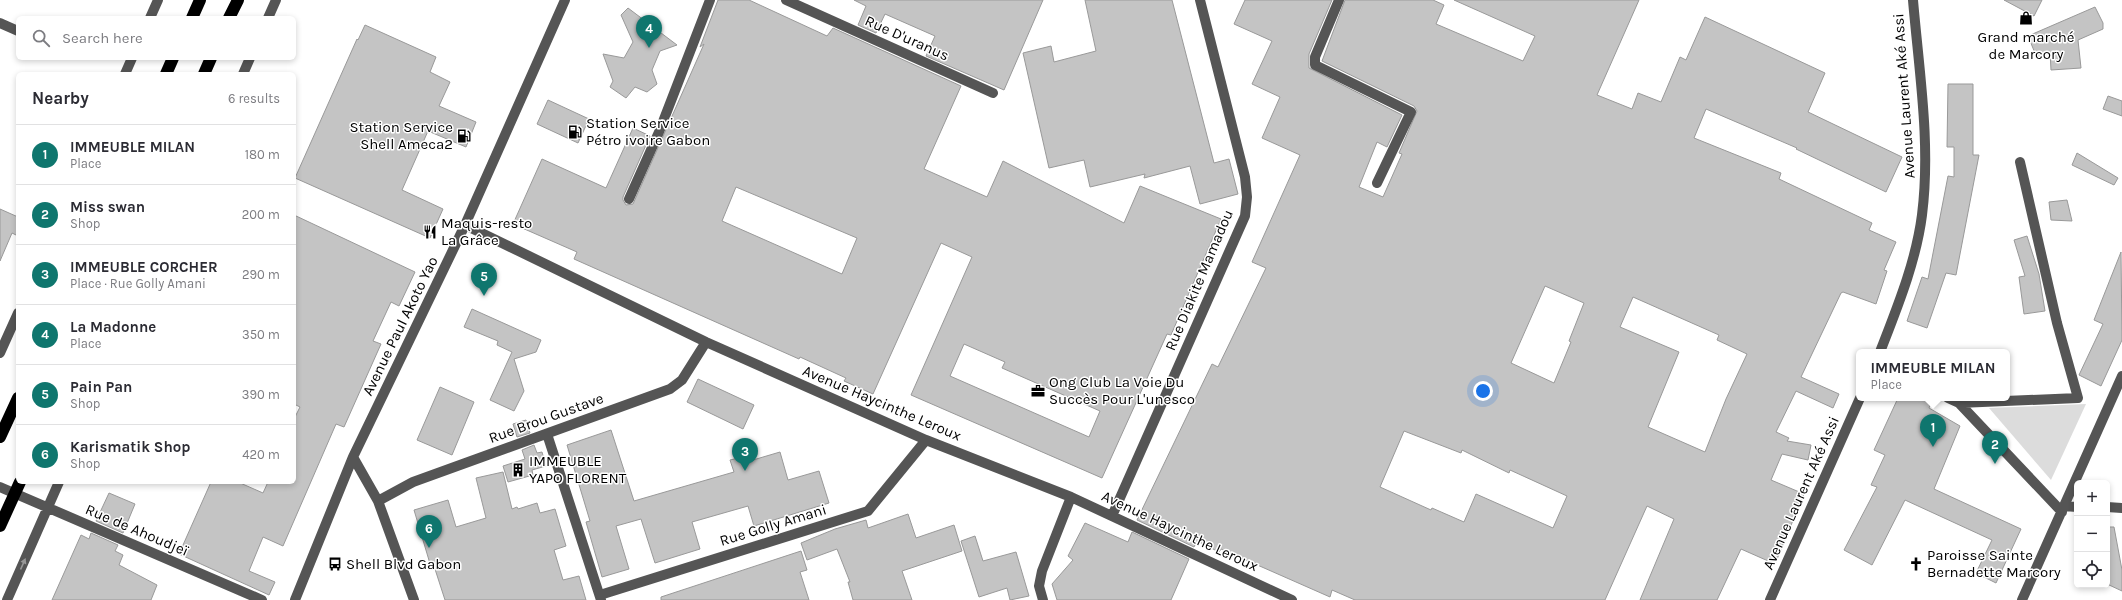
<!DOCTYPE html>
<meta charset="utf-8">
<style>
:root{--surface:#fff;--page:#f2f2f3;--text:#2b2b33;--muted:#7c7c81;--line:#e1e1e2;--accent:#0f766e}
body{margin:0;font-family:Karla,sans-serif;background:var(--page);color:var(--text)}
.controls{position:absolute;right:12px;bottom:12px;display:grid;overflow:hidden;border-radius:6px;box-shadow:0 2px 6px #0003}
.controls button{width:36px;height:36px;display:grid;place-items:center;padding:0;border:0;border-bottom:1px solid var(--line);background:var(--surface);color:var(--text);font:20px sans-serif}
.you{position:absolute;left:1483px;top:391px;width:14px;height:14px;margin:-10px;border:3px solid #fff;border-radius:50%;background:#1a73e8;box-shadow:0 0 0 6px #1a73e833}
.badge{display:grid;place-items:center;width:26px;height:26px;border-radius:50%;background:var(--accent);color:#fff;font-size:13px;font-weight:700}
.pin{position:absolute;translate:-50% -33px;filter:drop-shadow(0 1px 2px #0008)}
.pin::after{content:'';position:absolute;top:21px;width:14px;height:12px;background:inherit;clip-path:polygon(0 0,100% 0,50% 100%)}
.popup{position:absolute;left:1856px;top:349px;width:154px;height:52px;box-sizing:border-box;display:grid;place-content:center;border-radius:6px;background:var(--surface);filter:drop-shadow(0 1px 3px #0005);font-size:13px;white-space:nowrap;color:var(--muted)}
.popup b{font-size:15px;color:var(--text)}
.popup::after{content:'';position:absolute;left:50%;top:100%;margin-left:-8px;border:8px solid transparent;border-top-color:var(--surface)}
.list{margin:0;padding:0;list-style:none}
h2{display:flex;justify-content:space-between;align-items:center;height:52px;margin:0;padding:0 16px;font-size:17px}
h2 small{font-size:13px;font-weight:400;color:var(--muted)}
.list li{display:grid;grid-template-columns:26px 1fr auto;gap:12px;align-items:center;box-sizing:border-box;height:60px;padding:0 16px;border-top:1px solid var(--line)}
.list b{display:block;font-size:15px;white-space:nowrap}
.list p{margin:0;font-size:13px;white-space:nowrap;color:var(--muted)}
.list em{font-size:13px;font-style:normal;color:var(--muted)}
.icon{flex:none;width:22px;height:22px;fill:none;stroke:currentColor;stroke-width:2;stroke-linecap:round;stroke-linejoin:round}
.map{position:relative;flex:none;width:2122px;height:600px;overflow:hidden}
.search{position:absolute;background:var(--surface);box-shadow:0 2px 6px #0003;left:16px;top:16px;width:280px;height:44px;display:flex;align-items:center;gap:10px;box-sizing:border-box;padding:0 14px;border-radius:6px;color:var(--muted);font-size:15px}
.panel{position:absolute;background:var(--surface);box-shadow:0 2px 6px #0003;left:16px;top:72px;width:280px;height:412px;border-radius:6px}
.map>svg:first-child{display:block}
.green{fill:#dcdcdc}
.building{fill:#c4c4c4;stroke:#999;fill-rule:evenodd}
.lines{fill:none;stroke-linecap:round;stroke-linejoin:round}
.minor{stroke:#555;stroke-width:10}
.highway{stroke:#000;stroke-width:12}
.oneway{fill:#999}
.labels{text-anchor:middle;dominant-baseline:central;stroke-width:3;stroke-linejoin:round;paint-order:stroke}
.poi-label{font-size:15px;fill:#000;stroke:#fff;text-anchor:start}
.street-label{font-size:15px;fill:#000;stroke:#fff}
</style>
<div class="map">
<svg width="2122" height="600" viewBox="0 0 2122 600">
<rect width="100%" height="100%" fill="#fff"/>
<!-- green -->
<path class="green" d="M2086,404L2051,480L1989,408Z"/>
<!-- building -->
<path class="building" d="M718,0H749L827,36L833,28L961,86L924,169L987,197L1003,161L1124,223L1140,186L1221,219L1171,335L1167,334L1102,478L911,395L972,257L941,243L873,394L844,381L846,378L800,357L799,359L574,259L577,252L513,224L542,159L606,188L633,128L650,136L623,197V200L626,205L633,204L704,44L700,47ZM736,187L857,238L842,274L722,221ZM964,344L1005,362L1002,368L1100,411L1089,437L950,376Z
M854,0H1043L1004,90L926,56L935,36L885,14L876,33L858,25L866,6Z
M1085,0H1172L1214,163L1229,159L1238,194L1200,204L1190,166L1144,178L1145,174L1090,187L1084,160L1049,168L1023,53L1051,46L1054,62L1096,51Z
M1245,0H1332L1309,54V68L1402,115L1387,147L1377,142L1359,187L1383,197L1402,154L1399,153L1417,111L1414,106L1322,61L1345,0H1433L1444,5L1436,24L1523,61L1535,36L1454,0H1639L1597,95L1632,109L1638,93L1661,102L1680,57L1686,60L1705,17L1825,73L1808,112L1902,157L1886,192L1796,149L1797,148L1706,109L1694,138L1781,173L1779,179L1872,223L1869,230L1896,242L1884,270L1887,271L1876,304L1843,292L1841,293L1801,377L1839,394L1833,408L1796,391L1776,432L1789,438L1787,441L1811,445L1808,460L1782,454L1771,480L1804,494L1775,564L1741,549L1717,600H1640L1674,519L1647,506L1605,600H1355L1332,590L1330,597L1221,549L1219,552L1197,541L1194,547L1137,520L1212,364L1218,367L1266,268L1252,262L1300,155L1262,138L1280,97L1252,84L1272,41L1234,24ZM1545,286L1584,303L1569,341L1571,342L1554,383L1511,363ZM1633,297L1719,335L1717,340L1747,354L1726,399L1705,452L1648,427L1679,352L1620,327ZM1404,431L1461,453L1462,450L1509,473L1510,470L1567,496L1553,528L1476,494L1464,522L1432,508L1431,510L1380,487Z
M2004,0H2042L2034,16Z
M2095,7L2103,23V29L2078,40L2081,68L2051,70L2050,52L2037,58L2028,36Z
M628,8L677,45L660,51L652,70L657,84L647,92L635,87L626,98L610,87L613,81L603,54L624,58L633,42L621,15Z
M365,25L436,57L430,72L450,82L439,106L476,122L466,147L428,131L402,190L443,209L430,238L295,178L357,39L358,40Z
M1948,84H1973V155H1979L1956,275L1946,273L1927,328L1907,321L1922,277L1928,279L1948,176L1954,177V147H1947Z
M2108,96L2122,101V116L2103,109Z
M548,100L589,119L578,143L537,124Z
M2077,153L2118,178L2114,185L2072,165Z
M2067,200L2072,221L2051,220L2049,202Z
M0,209L18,217V236L12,233L0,261Z
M294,215L415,272L399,306L391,302L373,341L381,344L344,427L336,424L283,546L263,537L249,571L275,582L269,595L179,554L211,482H238L263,493L268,482H294V419L300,407L294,404Z
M2027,236L2039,274L2045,311L2024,314L2019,277L2025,276L2014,240Z
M2121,252L2122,340L2101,386L2079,375L2103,324L2094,320Z
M472,309L541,340L536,352L514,359L524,391L514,411L490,400L512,352L497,345L498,341L464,327Z
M698,379L754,405L743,429L687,402Z
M440,387L474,402L452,455L417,440Z
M1898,398H1920L1931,403L1929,408L1960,426L1934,489L2021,529L1996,583L1976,573L1992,540L1905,500L1872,565L1844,550L1877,487L1871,485L1885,455L1874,450Z
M526,420L530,433L517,437L513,424Z
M611,430L634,501L734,472L730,460L751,455L753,460L780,452L788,480L819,471L829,503L754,526L748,506L692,522L700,549L655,563L641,519L616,526L629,569L602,577L586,522L590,521L567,445Z
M534,445L537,453L542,452L546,466L532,470L533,475L508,482L503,466L525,459L522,450Z
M503,472L512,509L517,507L518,509L537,503L540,513L555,509L566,546L554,550L563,580L579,576L586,600H445L434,566L431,567L414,510L448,500L456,527L486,518L476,478Z
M109,493L135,504L123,533L96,521Z
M908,514L916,538L954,525L962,551L902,571L912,600H853L848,582H850L837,549L807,560L801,543L835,529L866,520L868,528Z
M1085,523L1128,542L1132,532L1189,559L1171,600H1057L1052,584L1073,560L1068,556Z
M2107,527H2114L2122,570V591L2107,584Z
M91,533L118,545L115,551L123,555L119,565L157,585L151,600H52L81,535L89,539Z
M975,536L983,561L1016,552L1029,596L1010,600L1007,588L979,597L961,541Z
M801,551L807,570L800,572L809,600H661V597Z"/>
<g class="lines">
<!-- minor -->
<path class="minor" d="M786,0L993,93
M1339,0L1315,57V65L1411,112L1377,183
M150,18L158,0
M268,18L276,0
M0,23L18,31
M125,74L132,58
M243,74L250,58
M629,199L659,132L710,0
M465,225L706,342L926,440L1071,497L1292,600
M1880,352C1897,308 1916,262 1922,215C1931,144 1919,71 1913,0
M0,353L18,313
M1948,398L1959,403L2062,512
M1959,403L2078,398L2057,323L2020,162
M547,434L601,600
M353,457L378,501L414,600
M0,487L262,600
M378,501L413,482L670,389L682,380L706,342
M2064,506L2077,507
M2107,507L2122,508
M1112,516L1245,216L1247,197L1245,177L1200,0
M600,595L868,511L926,440
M7,600L59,482
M295,600L353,457L465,225L565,0
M1043,600L1039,586L1042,571L1071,497
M1770,600L1860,398
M2022,600L2122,376"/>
<!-- highway -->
<path class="highway" d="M192,18L200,0
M229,18L238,0
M166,74L173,58
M204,74L211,58
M0,437L18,398
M0,526L20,482"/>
</g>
<!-- one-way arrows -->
<defs><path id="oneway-solid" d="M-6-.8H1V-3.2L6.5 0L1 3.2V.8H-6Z"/></defs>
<use class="oneway" href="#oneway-solid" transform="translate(23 564) rotate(-66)"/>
<!-- icons -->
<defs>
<g id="shop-bare" transform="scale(1.08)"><path d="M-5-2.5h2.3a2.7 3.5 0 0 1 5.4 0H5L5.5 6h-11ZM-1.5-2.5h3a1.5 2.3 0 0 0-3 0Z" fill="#000" stroke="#fff" stroke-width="2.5" paint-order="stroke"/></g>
<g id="fuel-bare" transform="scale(1.08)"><path d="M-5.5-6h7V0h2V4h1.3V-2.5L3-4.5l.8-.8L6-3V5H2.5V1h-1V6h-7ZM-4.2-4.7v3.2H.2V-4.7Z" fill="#000" stroke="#fff" stroke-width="2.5" paint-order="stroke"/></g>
<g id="restaurant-bare" transform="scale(1.08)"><path d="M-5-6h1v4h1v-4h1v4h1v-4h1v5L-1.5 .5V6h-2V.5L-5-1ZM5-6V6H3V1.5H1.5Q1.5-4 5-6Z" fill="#000" stroke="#fff" stroke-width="2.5" paint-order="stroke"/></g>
<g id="office-bare" transform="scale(1.08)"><path d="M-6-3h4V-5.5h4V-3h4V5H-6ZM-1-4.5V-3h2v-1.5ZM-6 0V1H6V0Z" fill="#000" stroke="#fff" stroke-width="2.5" paint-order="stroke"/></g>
<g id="building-bare" transform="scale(1.08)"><path d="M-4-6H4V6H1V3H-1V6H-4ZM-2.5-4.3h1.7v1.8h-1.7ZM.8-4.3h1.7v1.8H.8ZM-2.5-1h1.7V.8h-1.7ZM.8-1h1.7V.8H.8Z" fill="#000" stroke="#fff" stroke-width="2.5" paint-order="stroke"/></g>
<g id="bus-bare" transform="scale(1.08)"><path d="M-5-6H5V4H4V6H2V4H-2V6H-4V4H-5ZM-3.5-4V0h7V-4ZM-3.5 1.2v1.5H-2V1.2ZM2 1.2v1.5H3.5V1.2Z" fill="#000" stroke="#fff" stroke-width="2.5" paint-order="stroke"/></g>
<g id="church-bare" transform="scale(1.08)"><path d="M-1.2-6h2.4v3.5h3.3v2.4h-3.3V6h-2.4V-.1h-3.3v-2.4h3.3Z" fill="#000" stroke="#fff" stroke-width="2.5" paint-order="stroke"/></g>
</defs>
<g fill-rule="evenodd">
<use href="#shop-bare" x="2026" y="18"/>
<use href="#fuel-bare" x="575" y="132"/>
<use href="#fuel-bare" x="464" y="136"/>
<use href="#restaurant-bare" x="430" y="232"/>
<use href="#office-bare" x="1038" y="391"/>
<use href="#building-bare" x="518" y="470"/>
<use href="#bus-bare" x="335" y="564"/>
<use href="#church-bare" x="1916" y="564"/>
</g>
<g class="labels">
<!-- poi labels -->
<g class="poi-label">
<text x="2026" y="37" text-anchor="middle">Grand marché<tspan x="2026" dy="17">de Marcory</tspan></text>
<text x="586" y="123">Station Service<tspan x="586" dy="17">Pétro ivoire Gabon</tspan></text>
<text x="453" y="127" text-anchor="end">Station Service<tspan x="453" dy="17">Shell Ameca2</tspan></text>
<text x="441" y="223">Maquis-resto<tspan x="441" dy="17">La Grâce</tspan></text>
<text x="1049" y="382">Ong Club La Voie Du<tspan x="1049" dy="17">Succès Pour L'unesco</tspan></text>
<text x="529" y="461">IMMEUBLE<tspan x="529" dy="17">YAPO FLORENT</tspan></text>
<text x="1927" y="555">Paroisse Sainte<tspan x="1927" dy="17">Bernadette Marcory</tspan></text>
<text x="346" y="564">Shell Blvd Gabon</text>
</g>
<!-- street labels -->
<g class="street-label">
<text transform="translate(907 38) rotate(24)">Rue D'uranus</text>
<text transform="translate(1904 96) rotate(-94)">Avenue Laurent Aké Assi</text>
<text transform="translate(1199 280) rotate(-67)">Rue Diakite Mamadou</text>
<text transform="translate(400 326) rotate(-64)">Avenue Paul Akoto Yao</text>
<text transform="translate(882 403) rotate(23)">Avenue Haycinthe Leroux</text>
<text transform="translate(546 418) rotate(-20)">Rue Brou Gustave</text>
<text transform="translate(1801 493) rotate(-66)">Avenue Laurent Aké Assi</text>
<text transform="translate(773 525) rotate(-17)">Rue Golly Amani</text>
<text transform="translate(137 530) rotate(23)">Rue de Ahoudjeï</text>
<text transform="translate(1180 531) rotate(25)">Avenue Haycinthe Leroux</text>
</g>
</g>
</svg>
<div class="controls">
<button>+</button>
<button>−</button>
<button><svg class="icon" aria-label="locate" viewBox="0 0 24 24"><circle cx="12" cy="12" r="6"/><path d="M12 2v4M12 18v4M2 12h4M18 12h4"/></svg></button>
</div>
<div class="you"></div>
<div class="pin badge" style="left:1933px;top:447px">1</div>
<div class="popup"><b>IMMEUBLE MILAN</b>Place</div>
<div class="pin badge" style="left:1995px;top:464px">2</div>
<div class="pin badge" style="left:745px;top:471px">3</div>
<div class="pin badge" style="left:649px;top:48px">4</div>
<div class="pin badge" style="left:484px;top:296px">5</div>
<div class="pin badge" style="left:429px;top:548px">6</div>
<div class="search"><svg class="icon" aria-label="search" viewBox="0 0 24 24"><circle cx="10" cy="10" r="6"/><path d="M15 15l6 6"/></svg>Search here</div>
<section class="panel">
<h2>Nearby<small>6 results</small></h2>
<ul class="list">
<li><span class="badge">1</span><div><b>IMMEUBLE MILAN</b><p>Place</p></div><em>180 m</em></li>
<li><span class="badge">2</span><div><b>Miss swan</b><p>Shop</p></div><em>200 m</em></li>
<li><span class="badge">3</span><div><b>IMMEUBLE CORCHER</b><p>Place · Rue Golly Amani</p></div><em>290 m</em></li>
<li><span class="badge">4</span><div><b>La Madonne</b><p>Place</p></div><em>350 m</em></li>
<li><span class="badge">5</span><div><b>Pain Pan</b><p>Shop</p></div><em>390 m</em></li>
<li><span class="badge">6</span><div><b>Karismatik Shop</b><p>Shop</p></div><em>420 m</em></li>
</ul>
</section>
</div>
